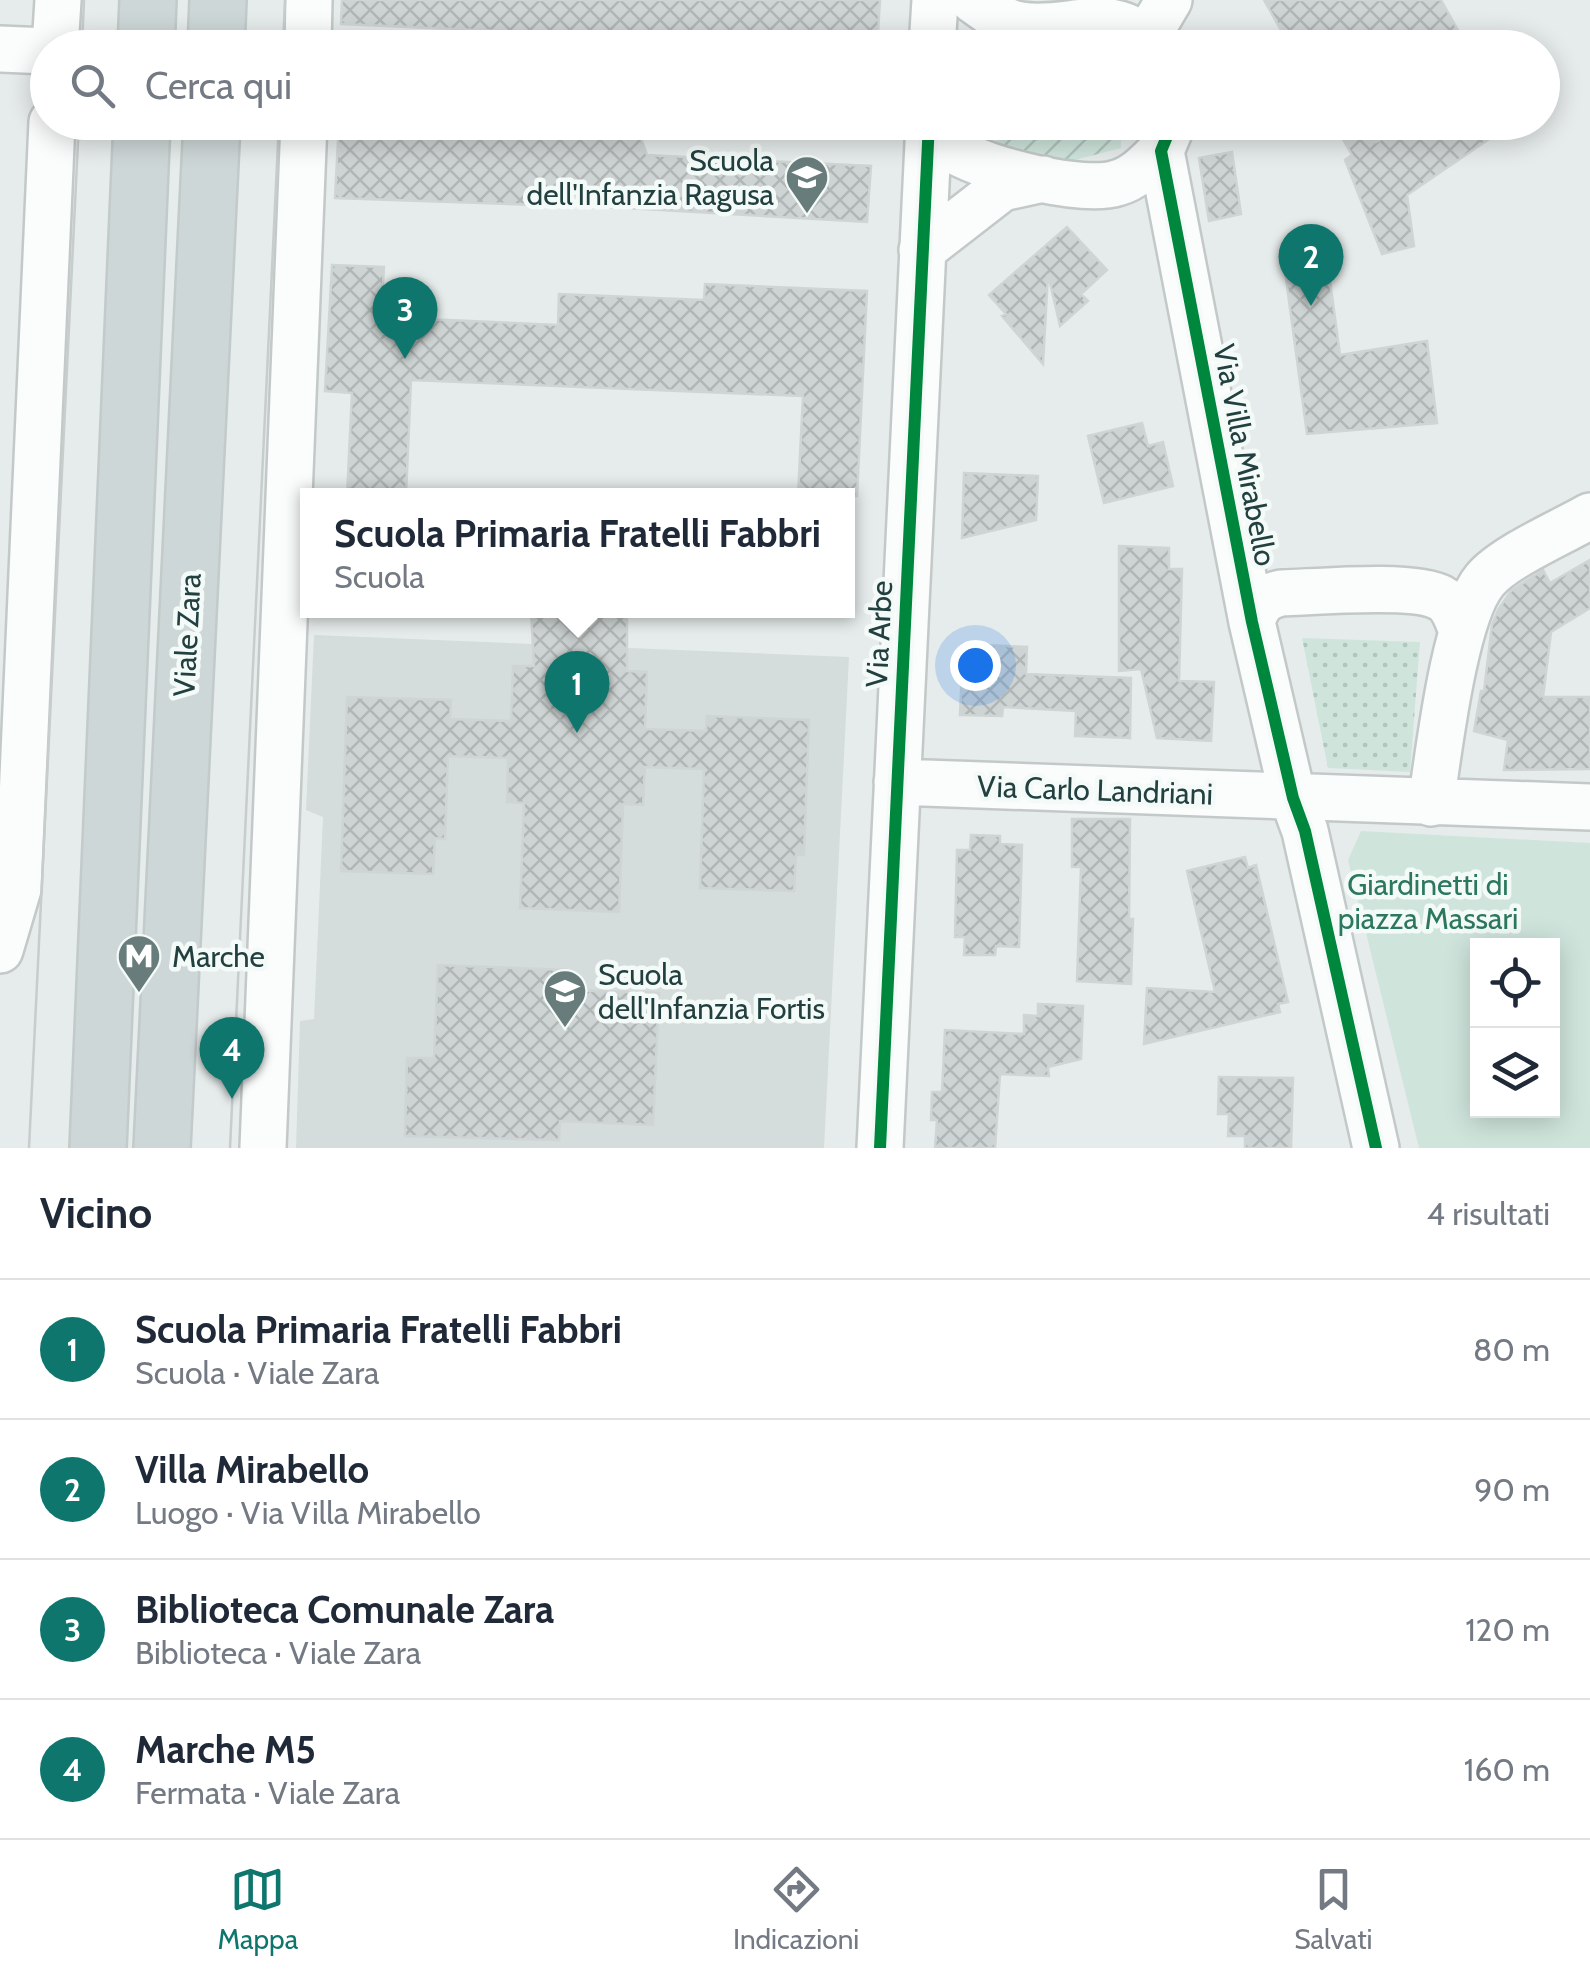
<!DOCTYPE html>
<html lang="it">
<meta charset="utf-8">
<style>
:root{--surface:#fff;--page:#f2f2f3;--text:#1f2937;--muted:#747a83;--line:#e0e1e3;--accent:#0f766e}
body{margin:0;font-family:Cabin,sans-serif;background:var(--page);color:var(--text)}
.controls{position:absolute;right:30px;bottom:30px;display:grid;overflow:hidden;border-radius:0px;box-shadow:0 5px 25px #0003}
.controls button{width:90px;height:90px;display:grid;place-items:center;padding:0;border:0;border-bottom:2px solid var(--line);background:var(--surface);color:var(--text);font:50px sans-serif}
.you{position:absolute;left:975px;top:665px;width:35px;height:35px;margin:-25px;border:8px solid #fff;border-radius:50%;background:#1a73e8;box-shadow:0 0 0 15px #1a73e833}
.badge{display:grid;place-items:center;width:65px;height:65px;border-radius:50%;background:var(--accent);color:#fff;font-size:32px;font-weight:700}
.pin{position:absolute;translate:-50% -82px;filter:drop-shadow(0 2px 5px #0008)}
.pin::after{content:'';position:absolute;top:52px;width:35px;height:30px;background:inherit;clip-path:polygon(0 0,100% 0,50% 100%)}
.popup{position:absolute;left:300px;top:488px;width:555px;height:130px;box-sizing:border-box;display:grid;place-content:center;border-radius:0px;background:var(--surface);filter:drop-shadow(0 2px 8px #0005);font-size:32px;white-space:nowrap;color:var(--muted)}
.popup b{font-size:38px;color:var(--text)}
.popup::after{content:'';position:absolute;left:50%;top:100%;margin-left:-20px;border:20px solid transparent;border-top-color:var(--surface)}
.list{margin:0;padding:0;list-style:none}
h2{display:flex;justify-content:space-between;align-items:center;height:130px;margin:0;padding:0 40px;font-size:42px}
h2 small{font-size:32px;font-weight:400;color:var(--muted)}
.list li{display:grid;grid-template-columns:65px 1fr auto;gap:30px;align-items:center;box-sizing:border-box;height:140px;padding:0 40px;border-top:2px solid var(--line)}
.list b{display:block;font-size:38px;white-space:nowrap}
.list p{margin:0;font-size:32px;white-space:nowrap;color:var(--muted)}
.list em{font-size:32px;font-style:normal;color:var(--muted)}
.icon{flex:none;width:55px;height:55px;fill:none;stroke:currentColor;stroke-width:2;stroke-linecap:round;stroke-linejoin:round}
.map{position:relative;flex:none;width:1590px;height:1148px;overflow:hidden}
.search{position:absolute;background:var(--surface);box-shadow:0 5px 25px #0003;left:30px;right:30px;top:30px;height:110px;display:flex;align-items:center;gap:25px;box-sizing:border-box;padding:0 35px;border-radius:55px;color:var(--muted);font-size:38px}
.sheet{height:690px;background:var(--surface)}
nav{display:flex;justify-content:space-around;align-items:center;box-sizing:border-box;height:140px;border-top:2px solid var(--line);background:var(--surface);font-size:28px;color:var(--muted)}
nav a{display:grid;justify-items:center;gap:5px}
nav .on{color:var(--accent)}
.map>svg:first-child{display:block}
.built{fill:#d4dddb}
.grass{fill:url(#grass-dots)}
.park{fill:#cfe5dc;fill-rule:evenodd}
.garden{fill:url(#garden-furrows)}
.building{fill:url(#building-cross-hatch);stroke:#cfd4d4;stroke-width:2.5}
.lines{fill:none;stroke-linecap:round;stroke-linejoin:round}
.minor-casing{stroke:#c3c9c8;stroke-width:50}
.major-casing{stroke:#c2caca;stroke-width:60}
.minor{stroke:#fbfcfc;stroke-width:45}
.major{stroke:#ced7d7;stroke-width:55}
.tram{stroke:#c7cccc;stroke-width:2.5}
.cycleway-casing{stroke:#f4faf8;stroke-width:19}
.cycleway{stroke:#00873e;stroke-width:12}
.labels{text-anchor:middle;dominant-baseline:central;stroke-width:9;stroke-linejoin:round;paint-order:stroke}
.poi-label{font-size:30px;fill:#22403f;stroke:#f4faf8;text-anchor:start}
.street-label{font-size:30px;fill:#22403f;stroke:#f4faf8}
.park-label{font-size:30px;fill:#2b785d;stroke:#f4faf8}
</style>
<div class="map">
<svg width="1590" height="1148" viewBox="0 0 1590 1148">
<defs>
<pattern id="grass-dots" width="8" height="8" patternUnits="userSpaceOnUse" patternTransform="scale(2.5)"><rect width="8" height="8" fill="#cfe5dc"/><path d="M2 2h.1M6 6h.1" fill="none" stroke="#b1c6be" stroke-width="1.8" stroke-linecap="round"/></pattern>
<pattern id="garden-furrows" width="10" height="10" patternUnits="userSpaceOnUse" patternTransform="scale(2.5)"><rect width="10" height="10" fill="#cfe5dc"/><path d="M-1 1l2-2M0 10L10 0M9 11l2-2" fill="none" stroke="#b1c6be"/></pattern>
<pattern id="building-cross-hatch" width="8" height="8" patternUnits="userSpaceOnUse" patternTransform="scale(2.5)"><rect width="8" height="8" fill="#ced4d3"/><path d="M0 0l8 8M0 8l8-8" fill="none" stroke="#b1b7b6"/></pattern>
</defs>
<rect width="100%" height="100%" fill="#e6eceb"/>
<!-- built -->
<path class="built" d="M314,635L849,657L824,1148H296L300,1021L314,1019L323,817L306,810Z"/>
<!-- grass -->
<path class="grass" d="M1302,638L1420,642L1410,772L1328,768Z"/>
<!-- park -->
<path class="park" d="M1361,831L1590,843V1148H1419L1348,860ZM1478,946H1552V1110H1478Z"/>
<!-- garden -->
<path class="garden" d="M997,123H1121V148L1075,160L1036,162L996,143Z"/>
<!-- building -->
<path class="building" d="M342,0H880L877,48L341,24Z
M1264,0H1441L1468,48H1291Z
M339,122H599V128L638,130L647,155L871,166L867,222L626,208L335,198Z
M1333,122H1365L1376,142L1411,122H1514L1407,195L1414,246L1382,254L1345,160L1352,155Z
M1232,152L1241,214L1209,221L1199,158Z
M1067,227L1107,270L1081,294L1088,301L1060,326L1048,274L1043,364L1002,316L1006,314L989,295Z
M1326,251L1340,355L1427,341L1437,423L1307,434L1284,264Z
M332,265L384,267L381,317L558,325L559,294L704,300L705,284L867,291L857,496H798L803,396L411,380L406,496H347L352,393L325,391Z
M1142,423L1148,446L1163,442L1173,486L1104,503L1088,436Z
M964,473L1038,476L1036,520L962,538Z
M1119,546L1169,548V569H1182L1179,681L1214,682L1211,741L1157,738L1141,669L1119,671Z
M1590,560V608L1551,632L1543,697H1590V769L1504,770L1508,740L1474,731L1481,691H1484L1492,625L1498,610L1511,591L1543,570L1550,583Z
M531,610H627V671L647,672L645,729L706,731L707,716L809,720L804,855H796L794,891L700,888L704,769L645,767L643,805L623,804L619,912L520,908L524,803L507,802L508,758L448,756L445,839L435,838L433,874L341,871L347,697L451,700L450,719L511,721L513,666H534Z
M963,644L1027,647L1026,674L1131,678L1130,738L1075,736L1076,711L1003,707L1002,716L960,715Z
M1072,819H1130L1129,919H1133L1131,984L1077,981L1081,867H1072Z
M971,835L1000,836V844L1022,845L1019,947L996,946L995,955H964L965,937H955L957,850H970Z
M1245,857L1248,868L1256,865L1288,1002L1278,1004L1280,1012L1144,1044L1147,988L1215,992L1187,871Z
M438,965L566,970L565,990L659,993L653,1125L560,1121L559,1140L405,1136L407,1058H434Z
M1038,1004L1083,1006L1081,1059L1048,1067L1049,1076L1000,1074L995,1148H935L937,1120H931L932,1092H942L945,1030L1024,1034V1015L1038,1016Z
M1219,1077L1293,1078L1291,1148H1245V1136H1228L1229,1114H1218Z"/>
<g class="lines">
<!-- minor casing -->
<g class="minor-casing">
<path id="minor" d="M973,0C988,11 1002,22 1021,25C1071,33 1114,0 1154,48
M1146,39L1169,0
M55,48L58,0
M308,48L309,0
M932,48L935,0
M0,49L48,51
M1173,122L1161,151L1252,622L1293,798L1305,831L1376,1148
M929,126C939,134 946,146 957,152C988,170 1084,194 1117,183C1135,178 1148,164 1161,151
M922,250L1002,188L1043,179
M1252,622C1257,605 1264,596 1282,593C1316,592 1415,583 1441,598C1453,604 1457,619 1462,631
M897,782L1590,807
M1431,803C1439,751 1454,617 1485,580C1504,557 1562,532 1590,516
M0,950L18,889L52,122
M263,1148L304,122
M880,1148L929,122"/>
</g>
<!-- major casing -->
<g class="major-casing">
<path id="major" d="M146,48L148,0
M216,48L218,0
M98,1148L142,122
M162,1148L212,122"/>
</g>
<!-- minor -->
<use href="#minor" class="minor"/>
<!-- major -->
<use href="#major" class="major"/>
<!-- tram -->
<path class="tram" d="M82,48L84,0
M283,48L285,0
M29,1148L79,122
M230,1148L279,122"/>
<!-- cycleway casing -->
<g class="cycleway-casing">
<path id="cycleway" d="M1173,122L1161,151L1252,622L1293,798L1305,831L1376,1148
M880,1148L929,122"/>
</g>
<!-- cycleway -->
<use href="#cycleway" class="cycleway"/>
</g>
<!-- icons -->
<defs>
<g id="school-pin" transform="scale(2.25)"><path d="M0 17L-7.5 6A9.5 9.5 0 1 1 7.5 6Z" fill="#677c7b" stroke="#f4faf8"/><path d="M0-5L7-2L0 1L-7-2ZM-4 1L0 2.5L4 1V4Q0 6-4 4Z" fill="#fff"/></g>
<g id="metro-pin" transform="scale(2.25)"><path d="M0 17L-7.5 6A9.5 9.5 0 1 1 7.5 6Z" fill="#677c7b" stroke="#f4faf8"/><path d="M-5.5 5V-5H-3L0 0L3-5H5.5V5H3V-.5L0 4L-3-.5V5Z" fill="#fff"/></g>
</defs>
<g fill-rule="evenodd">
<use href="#school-pin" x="807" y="177"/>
<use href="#metro-pin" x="139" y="956"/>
<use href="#school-pin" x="565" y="991"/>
</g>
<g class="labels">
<!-- poi labels -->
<g class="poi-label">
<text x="774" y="160" text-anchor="end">Scuola<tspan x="774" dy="34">dell'Infanzia Ragusa</tspan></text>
<text x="172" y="956">Marche</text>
<text x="598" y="974">Scuola<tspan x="598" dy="34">dell'Infanzia Fortis</tspan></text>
</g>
<!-- street labels -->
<g class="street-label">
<text transform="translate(1245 455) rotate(79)">Via Villa Mirabello</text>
<text transform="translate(879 634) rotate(-87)">Via Arbe</text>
<text transform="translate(187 635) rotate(-87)">Viale Zara</text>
<text transform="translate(1095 790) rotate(2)">Via Carlo Landriani</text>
</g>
<!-- park labels -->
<g class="park-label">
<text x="1428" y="884">Giardinetti di<tspan x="1428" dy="34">piazza Massari</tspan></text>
</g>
</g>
</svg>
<div class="controls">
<button><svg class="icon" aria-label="locate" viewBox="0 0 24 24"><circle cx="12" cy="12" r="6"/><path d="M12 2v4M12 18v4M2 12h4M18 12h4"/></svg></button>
<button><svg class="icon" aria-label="layers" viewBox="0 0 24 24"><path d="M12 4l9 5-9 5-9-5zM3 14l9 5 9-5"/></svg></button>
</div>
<div class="you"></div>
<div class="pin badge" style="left:577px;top:733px">1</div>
<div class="popup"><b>Scuola Primaria Fratelli Fabbri</b>Scuola</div>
<div class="pin badge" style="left:1311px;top:306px">2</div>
<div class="pin badge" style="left:405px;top:359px">3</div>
<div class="pin badge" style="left:232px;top:1099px">4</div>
<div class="search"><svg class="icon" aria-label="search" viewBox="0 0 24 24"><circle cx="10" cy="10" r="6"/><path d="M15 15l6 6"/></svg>Cerca qui</div>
</div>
<section class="sheet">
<h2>Vicino<small>4 risultati</small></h2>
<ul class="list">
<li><span class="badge">1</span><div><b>Scuola Primaria Fratelli Fabbri</b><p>Scuola · Viale Zara</p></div><em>80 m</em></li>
<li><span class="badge">2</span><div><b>Villa Mirabello</b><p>Luogo · Via Villa Mirabello</p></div><em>90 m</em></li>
<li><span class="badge">3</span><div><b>Biblioteca Comunale Zara</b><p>Biblioteca · Viale Zara</p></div><em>120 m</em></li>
<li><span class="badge">4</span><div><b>Marche M5</b><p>Fermata · Viale Zara</p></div><em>160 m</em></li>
</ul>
</section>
<nav>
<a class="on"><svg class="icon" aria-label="map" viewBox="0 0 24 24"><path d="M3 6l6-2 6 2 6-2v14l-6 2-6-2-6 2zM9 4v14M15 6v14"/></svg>Mappa</a>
<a><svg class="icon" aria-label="directions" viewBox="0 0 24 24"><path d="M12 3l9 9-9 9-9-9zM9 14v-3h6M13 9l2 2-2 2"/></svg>Indicazioni</a>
<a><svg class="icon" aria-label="saved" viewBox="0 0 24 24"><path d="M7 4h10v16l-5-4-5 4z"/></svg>Salvati</a>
</nav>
